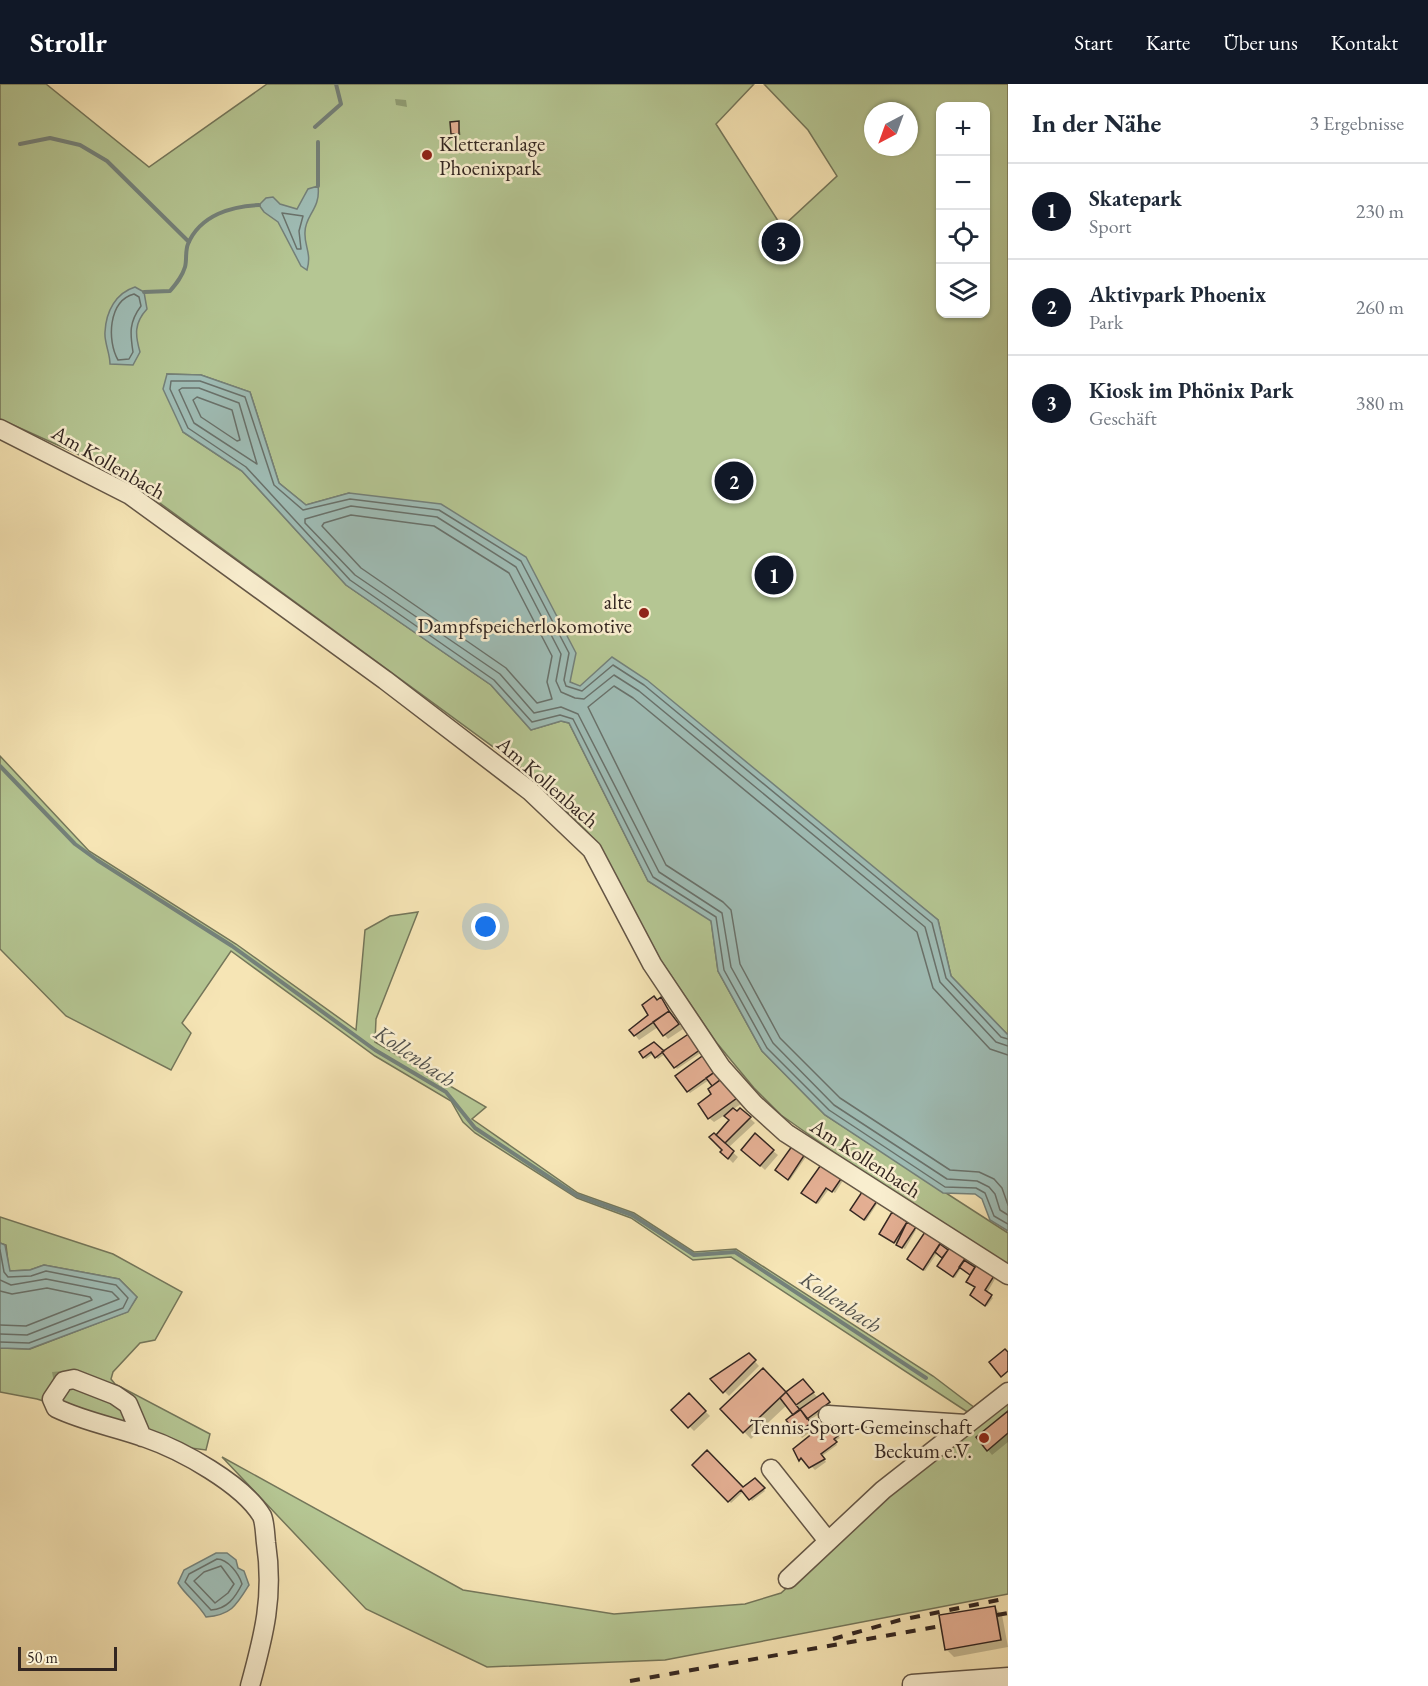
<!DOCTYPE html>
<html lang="de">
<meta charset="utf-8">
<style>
:root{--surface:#fff;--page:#f6f6f7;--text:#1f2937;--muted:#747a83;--line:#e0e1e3;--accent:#111827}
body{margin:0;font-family:"EB Garamond",serif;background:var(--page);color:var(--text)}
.controls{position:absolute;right:18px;top:18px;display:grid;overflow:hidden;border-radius:12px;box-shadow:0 2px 4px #0004}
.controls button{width:54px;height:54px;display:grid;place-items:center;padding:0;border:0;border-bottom:2px solid var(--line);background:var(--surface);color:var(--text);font:30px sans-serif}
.compass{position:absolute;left:864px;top:18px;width:54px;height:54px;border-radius:50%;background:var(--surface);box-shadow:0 2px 4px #0004;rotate:221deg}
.scale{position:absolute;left:18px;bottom:15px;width:99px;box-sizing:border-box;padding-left:6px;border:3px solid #332621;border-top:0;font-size:16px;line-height:21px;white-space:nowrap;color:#332621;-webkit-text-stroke:4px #f9eecf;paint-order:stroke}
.you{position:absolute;left:486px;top:843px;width:21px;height:21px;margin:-15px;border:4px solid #fff;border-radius:50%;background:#1a73e8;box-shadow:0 0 0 9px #1a73e833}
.badge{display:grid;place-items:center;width:39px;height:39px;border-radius:50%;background:var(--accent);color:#fff;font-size:20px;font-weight:700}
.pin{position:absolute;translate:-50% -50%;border:3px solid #fff;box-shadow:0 2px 6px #0006}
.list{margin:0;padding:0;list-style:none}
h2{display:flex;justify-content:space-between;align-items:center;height:78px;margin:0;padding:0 24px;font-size:26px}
h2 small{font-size:20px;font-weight:400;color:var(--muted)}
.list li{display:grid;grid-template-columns:39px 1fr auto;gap:18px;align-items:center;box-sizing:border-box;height:96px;padding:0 24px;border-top:2px solid var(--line)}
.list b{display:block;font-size:22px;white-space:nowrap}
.list p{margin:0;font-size:20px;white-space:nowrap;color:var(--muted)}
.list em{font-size:20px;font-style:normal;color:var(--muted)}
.icon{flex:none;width:33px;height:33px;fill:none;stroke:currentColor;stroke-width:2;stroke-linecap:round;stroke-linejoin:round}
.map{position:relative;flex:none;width:1008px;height:1602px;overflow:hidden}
header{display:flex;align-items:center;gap:36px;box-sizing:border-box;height:84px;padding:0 30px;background:var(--accent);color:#fff}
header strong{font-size:28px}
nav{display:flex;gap:33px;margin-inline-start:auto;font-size:21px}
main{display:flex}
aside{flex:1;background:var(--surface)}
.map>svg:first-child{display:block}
.green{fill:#b5c693;stroke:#74765a;stroke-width:1.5;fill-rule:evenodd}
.water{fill:#9fbdb6;stroke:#74817a;stroke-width:1.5}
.shadow{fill:#0003}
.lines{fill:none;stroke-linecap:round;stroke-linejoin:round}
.shore{stroke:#69726c;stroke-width:1.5}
.stream{stroke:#74817a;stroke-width:4}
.building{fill:#e4af93;stroke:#332621;stroke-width:1.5}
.minor-casing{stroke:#645646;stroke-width:21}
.minor{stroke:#f9eecf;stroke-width:18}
.rail{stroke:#332621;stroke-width:4;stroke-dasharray:10 10;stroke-linecap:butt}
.poi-dot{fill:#8f2418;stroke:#f9eecf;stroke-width:2}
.labels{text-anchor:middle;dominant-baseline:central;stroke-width:5;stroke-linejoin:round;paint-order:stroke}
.poi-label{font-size:21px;fill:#332621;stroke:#f9eecf;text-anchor:end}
.street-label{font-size:21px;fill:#332621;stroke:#f9eecf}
.water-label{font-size:22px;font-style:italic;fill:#53534e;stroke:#f9eecf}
</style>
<header>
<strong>Strollr</strong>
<nav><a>Start</a><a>Karte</a><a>Über uns</a><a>Kontakt</a></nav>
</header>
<main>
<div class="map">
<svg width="1008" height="1602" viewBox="0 0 1008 1602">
<rect width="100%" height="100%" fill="#f6e5b5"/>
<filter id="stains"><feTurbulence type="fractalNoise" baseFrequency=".00333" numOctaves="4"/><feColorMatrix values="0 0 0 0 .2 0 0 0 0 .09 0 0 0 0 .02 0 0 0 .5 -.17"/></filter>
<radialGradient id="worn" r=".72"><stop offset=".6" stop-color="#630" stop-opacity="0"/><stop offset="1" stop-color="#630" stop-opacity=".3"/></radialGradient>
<!-- green -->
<path class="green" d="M0,0H46L149,83L267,0H754L716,40L782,143L837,92L808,46L764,0H1008V951L951,892L938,836L872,783L570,598L349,409L306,421L279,399L250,308L201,291L167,290L183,348L242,387L346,501L491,601L531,646L561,637L569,639L648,797L711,836L718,887L762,967L825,1031L1008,1149V1182L893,1110L781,1031L754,1004L716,958L660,875L598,759L526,687L153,414L106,383L0,335ZM940,22H986V230H940ZM873,27H909V63H873Z
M0,672L89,767L236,860L356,946L365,846L390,832L418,828L376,935L375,958L486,1023L472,1035L578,1109L634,1129L694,1168L736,1165L933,1292L975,1324L969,1329L731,1173L693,1176L631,1134L577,1114L475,1049L463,1038L451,1017L375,972L231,867L182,939L191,949L171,986L66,932L0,865Z
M0,1133L113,1170L182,1208L155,1256L140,1259L113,1288L111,1295L115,1300L210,1350L206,1366L167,1361L88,1331L37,1315L0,1308V1264L30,1265L127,1228L137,1213L119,1195L44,1181L30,1186L9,1187L6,1161L0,1159Z
M1008,1315V1510L665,1576L487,1583L366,1525L222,1373L463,1506L614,1530L745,1520L781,1509L912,1392Z"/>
<!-- water -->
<path class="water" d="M318,102C321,125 305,131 305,148C304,162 312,169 307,186L301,182L278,138L264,128L259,121L266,114L273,113L280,120L297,125L308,105Z
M135,203L144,208L147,225C134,239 135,251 140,268L133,281L110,280C110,269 104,258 105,248C106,227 116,209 135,203Z
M167,290L201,291L250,308L279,399L306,421L349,409L441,420L526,473L576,569L570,598L580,602L612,573L647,596L938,836L951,892L1008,951V1147L990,1136L982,1115L975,1110L943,1109L825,1031L762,967L718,887L711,837L648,797L569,639L561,637L531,646L491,601L346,501L242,387L183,348L163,305Z
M0,1159L5,1161L10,1187L30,1186L44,1181L119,1195L137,1213L128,1228L29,1265L0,1264Z
M216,1469H227L236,1476L238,1484L244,1487L249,1501C236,1522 231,1531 206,1533C198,1519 186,1512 178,1499L184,1486Z"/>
<!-- shadow -->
<path class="shadow" d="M395,15L406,16L407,23L396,21Z
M458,39L461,51H454L452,49Z
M785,147L802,165L788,178L778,168L770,175L765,168Z
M660,915L683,945L668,955L658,943L639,956L635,951Z
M689,951L702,968L677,985L665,970L658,975L653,970L646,975L644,973L653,960L664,969Z
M705,972L741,1020L732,1026L737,1030L741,1026L755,1039L728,1064L738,1073L733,1079L722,1068L724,1066L716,1053L731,1036L725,1031L714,1038L709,1034L714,1002L709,996L690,1009L688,1007Z
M773,1067L778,1071L765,1086L747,1070Z
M806,1069L808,1070L790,1096L779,1088Z
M823,1080L844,1095L835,1109L829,1105L818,1120L805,1111Z
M876,1119L877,1120L866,1137L853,1128Z
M893,1130L916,1146L905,1165L883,1151Z
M925,1150L949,1168L965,1175V1179L976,1185L977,1183L995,1195L987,1209L993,1214L987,1222L974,1213L976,1204L972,1191L961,1184L955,1194L941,1184L944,1174L937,1169L925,1187L911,1177Z
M749,1271L759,1282L729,1312L712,1295Z
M763,1286L786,1310L808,1302L818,1314L823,1311L831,1321L809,1337L814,1345L802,1354L788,1336L795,1331L787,1321L751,1355L722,1325Z
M63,1287L65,1289L54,1299L52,1288Z
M689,1311L710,1332L694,1347L673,1326Z
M1008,1329V1358L992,1371L988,1366Z
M833,1345L840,1354L835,1357L837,1361L822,1372L826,1378L815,1386L804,1375L800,1376L795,1365Z
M694,1381L743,1405L755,1396L765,1407L752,1417L744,1407L731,1419Z
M994,1523L1002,1531L1008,1563L954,1573L946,1565Z"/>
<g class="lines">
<!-- shore -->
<path class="shore" d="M282,129L303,132L299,147L301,165H297Z
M134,210L139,213L141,222C129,238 130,249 133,268L129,275L118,276C107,257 108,217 134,210Z
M199,304L239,319L257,380L194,339L179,306L182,304Z
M197,313L232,326L240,356L237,357L201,333L193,316Z
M351,431L434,442L509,489L552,572L547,598L552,615L537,619L506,584L361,484L322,442L324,439Z
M1008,955L1001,953L946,894L932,839L644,601L613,581L582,607L566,602L564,596L569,569L521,477L439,426L350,415L303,426L274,401L245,313L200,297H171L170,305L188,344L246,383L350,496L494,596L532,638L560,631L573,635L653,793L716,833L724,886L767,964L829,1026L945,1103L976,1104L985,1109L994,1132L1008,1140
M1008,962L996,958L940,898L925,843L639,607L614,591L584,615L575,614L561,608L556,597L561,570L516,483L437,433L351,422L305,435V439L355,491L500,590L534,629L561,623L578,630L659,788L722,829L731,883L773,959L834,1021L947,1095L977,1097L989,1103L995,1110L1000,1126L1008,1131
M1008,971L990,965L933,904L917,848L633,614L614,602L588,623L666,781L723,818L731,826L740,880L780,954L840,1014L950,1086L979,1088L994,1095L1002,1104L1008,1121
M0,1166L4,1188L8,1193L31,1192L46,1187L116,1201L128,1214L123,1224L29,1259L0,1258
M0,1196L11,1201L46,1195L112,1208L119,1215L27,1251L0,1250
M0,1207L12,1210L47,1204L90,1213L92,1216L26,1242L0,1241
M217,1475C228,1475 239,1490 242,1500C235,1514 227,1525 211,1526L185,1498L189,1490Z
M221,1482L234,1500L228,1509L215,1519L194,1497L204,1488Z"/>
<!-- stream -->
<path class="stream" d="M315,43L341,20L336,0
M318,58V102
M20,60L50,54L80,61L107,77L189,158
M144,208L170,207C176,200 182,193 185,183C187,176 185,167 188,160C200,131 232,122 259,121
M0,682L75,760L97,776L232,862L375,966L446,1008L475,1044L576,1111L632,1131L694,1171L735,1168L926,1294"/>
</g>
<!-- building -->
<path class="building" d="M459,37V50H451L450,38Z
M785,145L793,154L777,168L769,159Z
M654,912L657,916L661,913L669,927L634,952L629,946L648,931L642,921Z
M669,927L679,940L663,952L653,938Z
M690,949L701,965L674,984L662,968Z
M654,958L664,967L655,974L651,968L643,974L639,968Z
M705,970L716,987L687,1008L675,992Z
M716,987L721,995L712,1002L706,994Z
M723,994L737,1014L708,1035L698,1020L711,1010L708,1005Z
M733,1024L737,1027L740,1024L751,1033L725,1059L716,1051L729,1036L724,1032Z
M714,1049L734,1067L728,1075L720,1068L722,1066L709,1053Z
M755,1049L774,1066L760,1082L741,1066Z
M795,1058L807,1067L788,1096L775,1086Z
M823,1078L843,1092L832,1108L826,1104L816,1119L801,1109Z
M862,1108L877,1117L864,1136L850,1126Z
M892,1128L907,1138L894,1159L879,1150Z
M907,1138L916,1143L902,1164L896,1161Z
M925,1148L941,1158L923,1186L907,1175Z
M940,1160L948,1166L942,1174L935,1168Z
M950,1163L966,1174L953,1193L937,1182Z
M964,1176L975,1183L970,1191L959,1183Z
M977,1180L994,1192L985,1206L992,1211L985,1222L970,1211L975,1203L966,1198Z
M1005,1265L1008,1268V1287L1001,1293L989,1278Z
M749,1269L756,1276L723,1309L710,1295Z
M763,1284L786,1308L743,1349L720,1325Z
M803,1295L814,1308L796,1321L786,1308Z
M786,1308L800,1326L793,1331L780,1314Z
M689,1309L706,1327L688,1344L671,1326Z
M823,1309L830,1318L807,1335L800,1325Z
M800,1325L811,1339L796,1350L786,1336Z
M1008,1327V1349L987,1367L976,1353Z
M823,1341L830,1346L833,1343L839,1351L834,1355L837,1358L821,1370L825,1375L809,1384L801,1374L799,1377L793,1365Z
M707,1366L743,1403L755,1394L765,1404L749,1416L741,1406L728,1418L692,1381Z
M995,1522L1001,1556L945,1566L939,1531Z"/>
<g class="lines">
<!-- minor casing -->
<g class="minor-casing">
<path id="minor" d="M0,345L130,411L385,596L530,707L592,766L652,880L721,983L754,1020L786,1049L1008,1191
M828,1331L966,1340
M142,1353L128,1320L115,1311L74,1295L64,1297L52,1315L56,1324C85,1338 116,1343 146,1354C181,1366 243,1400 262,1432C265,1439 265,1451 266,1459C274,1512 264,1551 250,1602
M771,1385L828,1457
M788,1495L883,1406L1008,1308
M912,1602V1600L1008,1593"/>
</g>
<!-- minor -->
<use href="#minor" class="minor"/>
<!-- rail -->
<path class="rail" d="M997,1531L1008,1529
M833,1555L900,1536L1008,1514
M630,1597L941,1542"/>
</g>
<!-- markers -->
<g class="poi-dot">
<circle cx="427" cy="71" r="6"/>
<circle cx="644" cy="529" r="6"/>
<circle cx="984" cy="1354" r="6"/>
</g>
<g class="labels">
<!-- poi labels -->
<g class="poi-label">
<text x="439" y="59" text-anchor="start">Kletteranlage<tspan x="439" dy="24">Phoenixpark</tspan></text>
<text x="632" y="517">alte<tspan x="632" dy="24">Dampfspeicherlokomotive</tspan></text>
<text x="972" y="1342">Tennis-Sport-Gemeinschaft<tspan x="972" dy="24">Beckum e.V.</tspan></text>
</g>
<!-- street labels -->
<g class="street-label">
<text transform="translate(109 378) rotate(30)">Am Kollenbach</text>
<text transform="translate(548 698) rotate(41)">Am Kollenbach</text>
<text transform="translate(866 1074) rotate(33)">Am Kollenbach</text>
</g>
<!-- water labels -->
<g class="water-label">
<text transform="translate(415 972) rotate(34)">Kollenbach</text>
<text transform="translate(841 1218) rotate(34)">Kollenbach</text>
</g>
</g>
<rect width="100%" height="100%" filter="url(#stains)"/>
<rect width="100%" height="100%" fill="url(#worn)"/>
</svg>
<div class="controls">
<button>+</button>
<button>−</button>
<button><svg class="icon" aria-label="locate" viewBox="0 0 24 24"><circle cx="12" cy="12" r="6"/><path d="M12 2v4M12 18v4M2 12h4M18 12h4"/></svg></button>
<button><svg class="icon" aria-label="layers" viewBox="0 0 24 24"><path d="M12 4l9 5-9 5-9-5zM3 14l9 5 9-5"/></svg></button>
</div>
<svg class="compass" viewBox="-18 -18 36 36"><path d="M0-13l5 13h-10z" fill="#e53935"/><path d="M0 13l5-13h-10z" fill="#747a83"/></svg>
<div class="scale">50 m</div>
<div class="you"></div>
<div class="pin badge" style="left:774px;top:491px">1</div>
<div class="pin badge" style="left:734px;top:397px">2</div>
<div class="pin badge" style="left:781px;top:158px">3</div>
</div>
<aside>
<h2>In der Nähe<small>3 Ergebnisse</small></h2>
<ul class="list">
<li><span class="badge">1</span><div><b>Skatepark</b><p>Sport</p></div><em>230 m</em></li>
<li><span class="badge">2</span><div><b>Aktivpark Phoenix</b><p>Park</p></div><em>260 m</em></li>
<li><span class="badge">3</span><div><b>Kiosk im Phönix Park</b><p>Geschäft</p></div><em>380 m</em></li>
</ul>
</aside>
</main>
